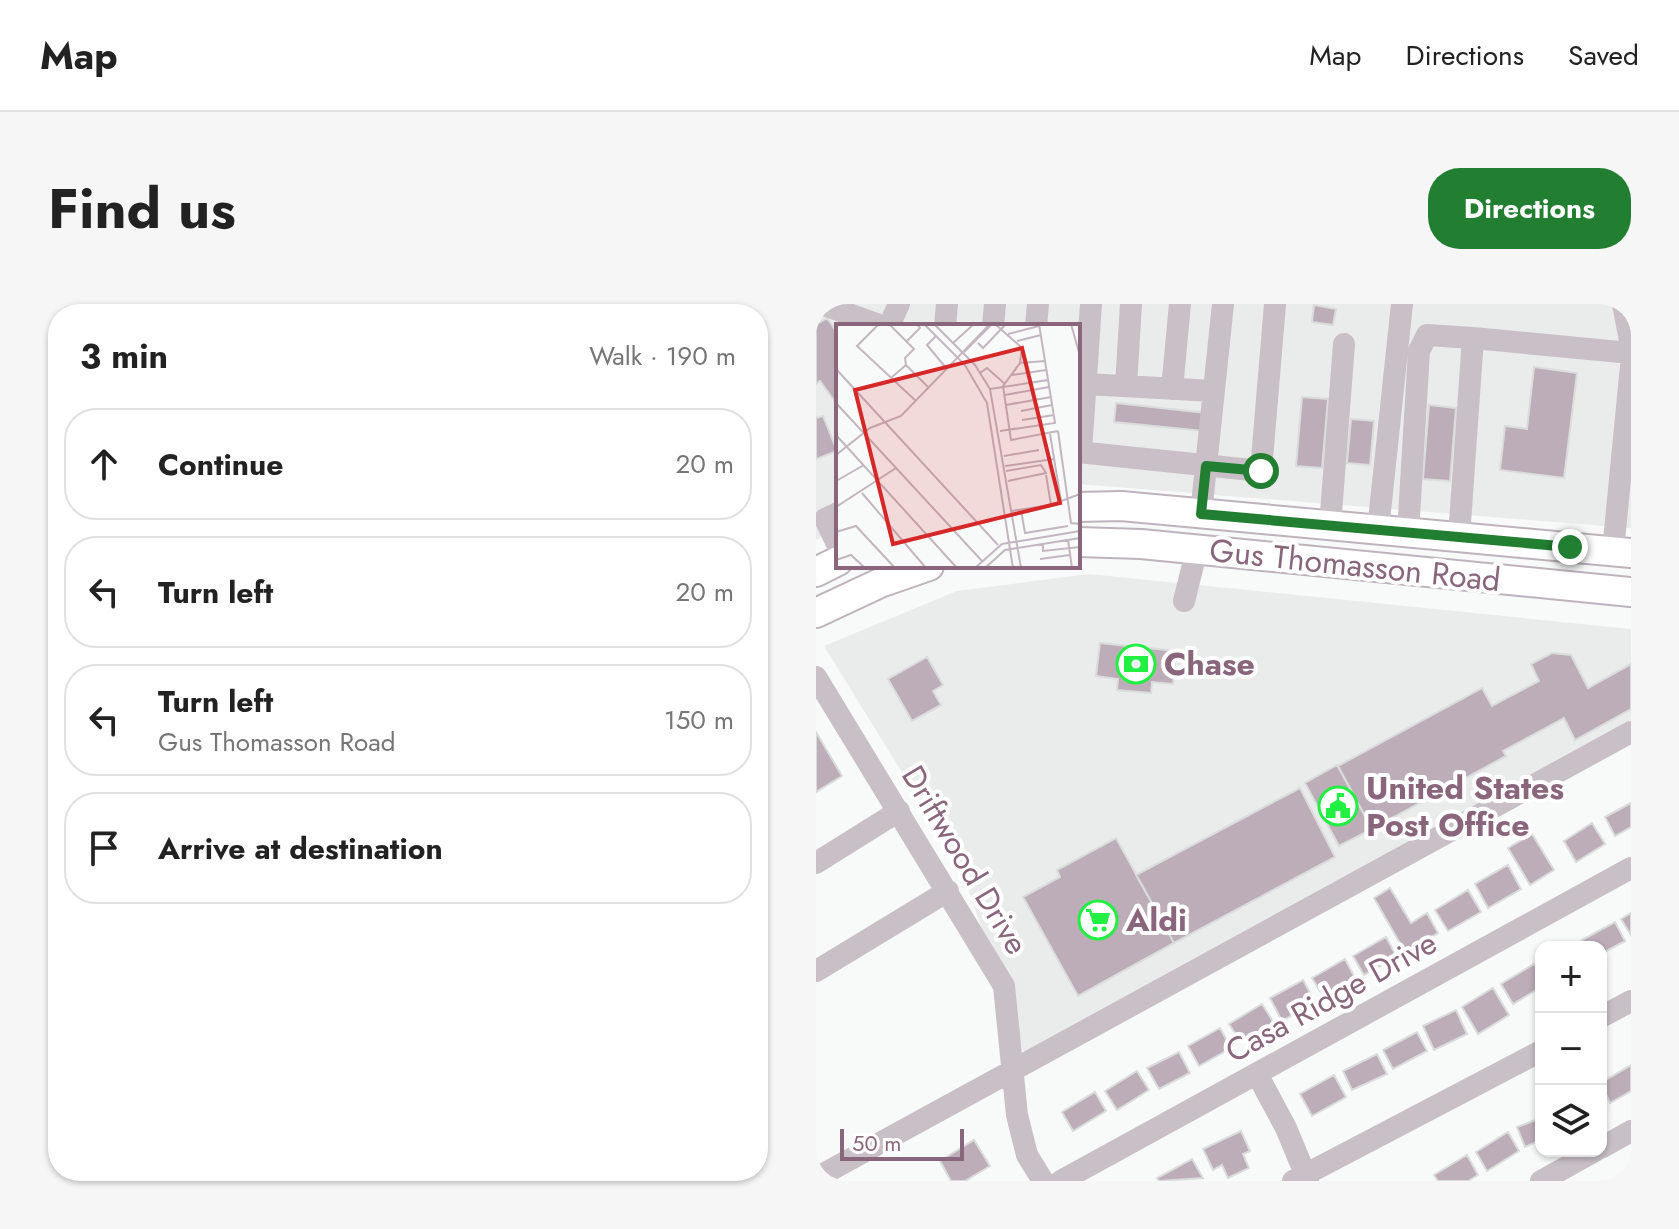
<!DOCTYPE html>
<meta charset="utf-8">
<style>
:root{--surface:#fff;--page:#f6f6f6;--text:#222;--muted:#767676;--line:#e0e0e0;--accent:#227e30}
body{margin:0;font-family:Jost,sans-serif;background:var(--page);color:var(--text)}
.controls{position:absolute;right:24px;bottom:24px;display:grid;overflow:hidden;border-radius:16px;box-shadow:0 2px 6px #0004}
.controls button{width:72px;height:72px;display:grid;place-items:center;padding:0;border:0;border-bottom:2px solid var(--line);background:var(--surface);color:var(--text);font:40px sans-serif}
.scale{position:absolute;left:24px;bottom:20px;width:124px;box-sizing:border-box;padding-left:8px;border:4px solid #8a667d;border-top:0;font-size:22px;line-height:28px;white-space:nowrap;color:#8a667d;-webkit-text-stroke:6px #fff;paint-order:stroke}
.stop{position:absolute;width:24px;height:24px;margin:-18px;border:6px solid #227e30;border-radius:50%;background:#fff}
.stop.end{background:#227e30;border-color:#fff;box-shadow:0 2px 8px #0008}
.list{margin:0;padding:0;list-style:none}
h2{display:flex;justify-content:space-between;align-items:center;height:104px;margin:0;padding:0 32px;font-size:34px}
h2 small{font-size:26px;font-weight:400;color:var(--muted)}
.list li{display:grid;grid-template-columns:52px 1fr auto;gap:24px;align-items:center;box-sizing:border-box;height:112px;margin:0 16px 16px;padding:0 16px;border:2px solid var(--line);border-radius:32px}
.list b{display:block;font-size:30px;white-space:nowrap}
.list p{margin:0;font-size:26px;white-space:nowrap;color:var(--muted)}
.list em{font-size:26px;font-style:normal;color:var(--muted)}
.icon{flex:none;width:44px;height:44px;fill:none;stroke:currentColor;stroke-width:2;stroke-linecap:round;stroke-linejoin:round}
.map{position:relative;flex:none;width:815px;height:877px;overflow:hidden;border-radius:32px}
header{display:flex;align-items:center;gap:48px;box-sizing:border-box;height:112px;padding:0 40px;background:var(--surface);border-bottom:2px solid var(--line)}
header strong{font-size:38px}
nav{display:flex;gap:44px;margin-inline-start:auto;font-size:28px}
.intro{display:flex;align-items:center;justify-content:space-between;box-sizing:border-box;height:192px;padding:0 48px}
h1{margin:0;font-size:56px}
.button{padding:20px 36px;border-radius:32px;background:var(--accent);color:#fff;font-size:28px;font-weight:700}
main{display:flex;gap:48px;padding:0 48px}
aside{flex:1;background:var(--surface);border-radius:32px;box-shadow:0 2px 6px #0004}
.map>svg:first-child{display:block}
.built{fill:#eaebeb}
.building{fill:#bcadb8;stroke:#d9dcdb;stroke-width:2}
.lines{fill:none;stroke-linecap:round;stroke-linejoin:round}
.major-casing{stroke:#beb3ba;stroke-width:32}
.minor{stroke:#c9bfc6;stroke-width:22}
.major{stroke:#fff;stroke-width:28}
.route{stroke:#227e30;stroke-width:10}
.labels{text-anchor:middle;dominant-baseline:central;stroke-width:8;stroke-linejoin:round;paint-order:stroke}
.street-label{font-size:32px;fill:#8a667d;stroke:#fff}
.poi-label{font-size:32px;font-weight:bold;fill:#8a667d;stroke:#fff;text-anchor:start}
.inset-road{fill:none;stroke:#c4b6c0;stroke-width:2}
.view{fill:#d62828;fill-opacity:0.15;stroke:#d62828;stroke-width:4}
.inset-edge{fill:none;stroke:#8a667d;stroke-width:4}
</style>
<header>
<strong>Map</strong>
<nav><a>Map</a><a>Directions</a><a>Saved</a></nav>
</header>
<div class="intro"><h1>Find us</h1><a class="button">Directions</a></div>
<main>
<aside>
<h2>3 min<small>Walk · 190 m</small></h2>
<ul class="list">
<li><svg class="icon" aria-label="ahead" viewBox="0 0 24 24"><path d="M12 20V5M6 11l6-6 6 6"/></svg><div><b>Continue</b></div><em>20 m</em></li>
<li><svg class="icon" aria-label="left" viewBox="0 0 24 24"><path d="M17 20v-9H6M10 6l-5 5 5 5"/></svg><div><b>Turn left</b></div><em>20 m</em></li>
<li><svg class="icon" aria-label="left" viewBox="0 0 24 24"><path d="M17 20v-9H6M10 6l-5 5 5 5"/></svg><div><b>Turn left</b><p>Gus Thomasson Road</p></div><em>150 m</em></li>
<li><svg class="icon" aria-label="arrive" viewBox="0 0 24 24"><path d="M6 21V4h12l-3 4 3 4H6"/></svg><div><b>Arrive at destination</b></div></li>
</ul>
</aside>
<div class="map">
<svg width="815" height="877" viewBox="0 0 815 877">
<rect width="100%" height="100%" fill="#f7faf9"/>
<!-- built -->
<path class="built" d="M0,0H815V224L262,180V22H22V225L0,236Z
M273,270L815,325V425L214,767L145,564L8,342L141,287Z"/>
<!-- building -->
<path class="building" d="M498,1L520,5L517,21L496,18Z
M11,14L22,30V102L4,77L0,80V21Z
M718,63L761,69L748,174L684,166L689,122L711,125Z
M486,93L512,95L506,164L480,162Z
M300,99L390,109L388,127L298,118Z
M613,101L640,104L634,177L607,175Z
M7,112L21,147L0,155V114Z
M535,115L558,117L554,161L531,159Z
M284,339L360,347L357,380L336,378L335,389L301,386L302,375L280,372Z
M736,349L755,351L772,384L815,360V405L759,436L748,414L687,447L690,452L556,525L522,462L666,384L676,402L723,377L715,360Z
M111,353L127,381L117,387L125,401L96,417L72,375Z
M0,428L26,472L0,488Z
M521,461L556,525L523,542L489,479Z
M484,484L519,553L358,639L320,571Z
M815,499V523L799,532L789,513Z
M776,519L789,540L760,558L748,537Z
M716,530L738,566L714,581L692,544Z
M300,534L358,639L262,692L207,593L244,573L241,566Z
M692,561L705,585L672,604L659,580Z
M574,584L595,619L611,609L622,629L589,648L558,594Z
M652,586L665,608L632,627L619,606Z
M815,609V631L805,615Z
M799,618L809,637L785,650V643H770L766,636Z
M570,633L581,653L548,671L537,652Z
M529,655L539,674L507,692L496,674Z
M718,660L725,672V683L697,700L685,680Z
M487,676L499,698L466,717L454,694Z
M677,684L693,711L662,730L646,703Z
M446,700L458,719L425,738L413,720Z
M640,706L651,730L618,746L607,722Z
M404,724L415,744L383,762L372,742Z
M601,728L611,747L577,765L567,746Z
M363,748L374,769L343,785L331,764Z
M561,750L571,770L536,786L527,767Z
M815,761V787L794,799L785,779Z
M321,767L333,786L301,806L289,787Z
M518,771L530,793L496,812L484,790Z
M279,788L290,807L257,827L246,808Z
M725,814V836L709,843L701,823Z
M425,827L434,847L427,850L433,864L412,874L406,861L397,866L387,845Z
M692,828L703,847L671,867L660,848Z
M158,836L174,862L149,877H135L124,857Z
M651,851L662,871L652,877H622L618,871Z
M376,855L387,874L343,877L341,874Z"/>
<g class="lines">
<!-- major casing -->
<g class="major-casing">
<path id="major" d="M262,203L305,202L815,249
M262,238L325,240L815,288
M0,268L22,257
M0,309L64,279L113,262"/>
</g>
<!-- minor -->
<path class="minor" d="M5,0L66,22
M807,0L815,42
M73,22L83,0
M129,22L131,0
M177,22L179,0
M220,22L222,0
M657,34L815,49
M270,80L398,87
M310,82L315,0
M356,85L364,0
M262,148L445,167L459,0
M265,148L275,0
M22,209L9,215L22,242
M385,210L407,0
M514,222L528,40
M562,226L586,0
M592,229L603,47L611,31L657,34L643,233
M797,247L815,62
M368,297L381,245
M0,373L188,682L201,811L211,851L227,877
M0,559L83,507
M0,667L132,587
M785,713L815,697
M441,770L470,824L492,877
M785,844L815,827
M0,874L815,428
M245,877L815,564
M477,877L725,747
M725,877L779,847"/>
<!-- major -->
<use href="#major" class="major"/>
</g>
<g class="lines">
<!-- route -->
<path class="route" d="M445,167L390,162L385,210L754,243"/>
</g>
<!-- icons -->
<defs>
<g id="bank-ring" transform="scale(2)"><circle r="9.5" fill="#fff" stroke="#22ef42" stroke-width="1.5"/><path d="M-6-4H6V4H-6ZM0-2.3a2.3 2.3 0 1 0 0 4.6a2.3 2.3 0 1 0 0-4.6Z" fill="#22ef42"/></g>
<g id="civic-ring" transform="scale(2)"><circle r="9.5" fill="#fff" stroke="#22ef42" stroke-width="1.5"/><path d="M-.6-6.5H3V-4.5H.6V-3L4-1V1h2V6H-6V1h2V-1L-.6-3ZM-1.2 2.5V6h2.4V2.5Z" fill="#22ef42"/></g>
<g id="supermarket-ring" transform="scale(2)"><circle r="9.5" fill="#fff" stroke="#22ef42" stroke-width="1.5"/><path d="M-6-5.5h2.5l.6 2H6L4.5 2H-2.5L-4.4-4H-6ZM-1.5 3.2a1.3 1.3 0 1 0 .1 0ZM3 3.2a1.3 1.3 0 1 0 .1 0Z" fill="#22ef42"/></g>
</defs>
<g fill-rule="evenodd">
<use href="#bank-ring" x="320" y="360"/>
<use href="#civic-ring" x="522" y="502"/>
<use href="#supermarket-ring" x="282" y="616"/>
</g>
<g class="labels">
<!-- street labels -->
<g class="street-label">
<text transform="translate(539 261) rotate(6)">Gus Thomasson Road</text>
<text transform="translate(149 556) rotate(59)">Driftwood Drive</text>
<text transform="translate(515 693) rotate(-29)">Casa Ridge Drive</text>
</g>
<!-- poi labels -->
<g class="poi-label">
<text x="348" y="360">Chase</text>
<text x="550" y="484">United States<tspan x="550" dy="37">Post Office</tspan></text>
<text x="310" y="616">Aldi</text>
</g>
</g>
<!-- overview -->
<g transform="translate(20 20)">
<rect width="244" height="244" fill="#f7faf9"/>
<path class="inset-road" d="M43,0L21,22L80,77M53,0L78,25L69,34L70,41M88,0L129,41L151,79L177,244M98,0L139,41L154,65L185,244M159,0L186,24L184,39L167,62L175,116L222,107M235,0L244,32M172,10L203,2M100,12L91,21L111,45M181,17L205,11M70,18L84,4L81,0M117,19L138,0M142,19L147,24L170,0M128,28L156,0M184,39L209,37M0,45L162,221M144,49L151,44L169,60M176,51L210,46M56,53L70,41L93,64M154,65L212,56M169,71L213,63M0,79L146,237M170,81L215,73M185,87L216,81M186,96L218,91M164,107L219,99L203,0M222,107L235,199L244,200M214,110L225,177M0,111L121,244M0,131L34,104L65,92L154,0M168,132L203,126M169,142L218,135M170,147L205,141L210,149L172,157M210,151L215,181L244,170M0,157L28,141M26,169L90,244M0,183L60,144M185,186L189,209L232,202M176,187L215,181M0,208L20,202L59,244M232,216L236,244M207,220V227L244,223M204,235L234,231M0,236L15,231L29,244M139,244L166,220L244,207M149,244L169,226L244,214"/>
<path class="view" d="M186,24L224,179L57,220L19,66Z"/>
<rect width="244" height="244" class="inset-edge"/>
</g>
</svg>
<div class="controls">
<button>+</button>
<button>−</button>
<button><svg class="icon" aria-label="layers" viewBox="0 0 24 24"><path d="M12 4l9 5-9 5-9-5zM3 14l9 5 9-5"/></svg></button>
</div>
<div class="scale">50 m</div>
<div class="stop" style="left:445px;top:167px"></div>
<div class="stop end" style="left:754px;top:243px"></div>
</div>
</main>
